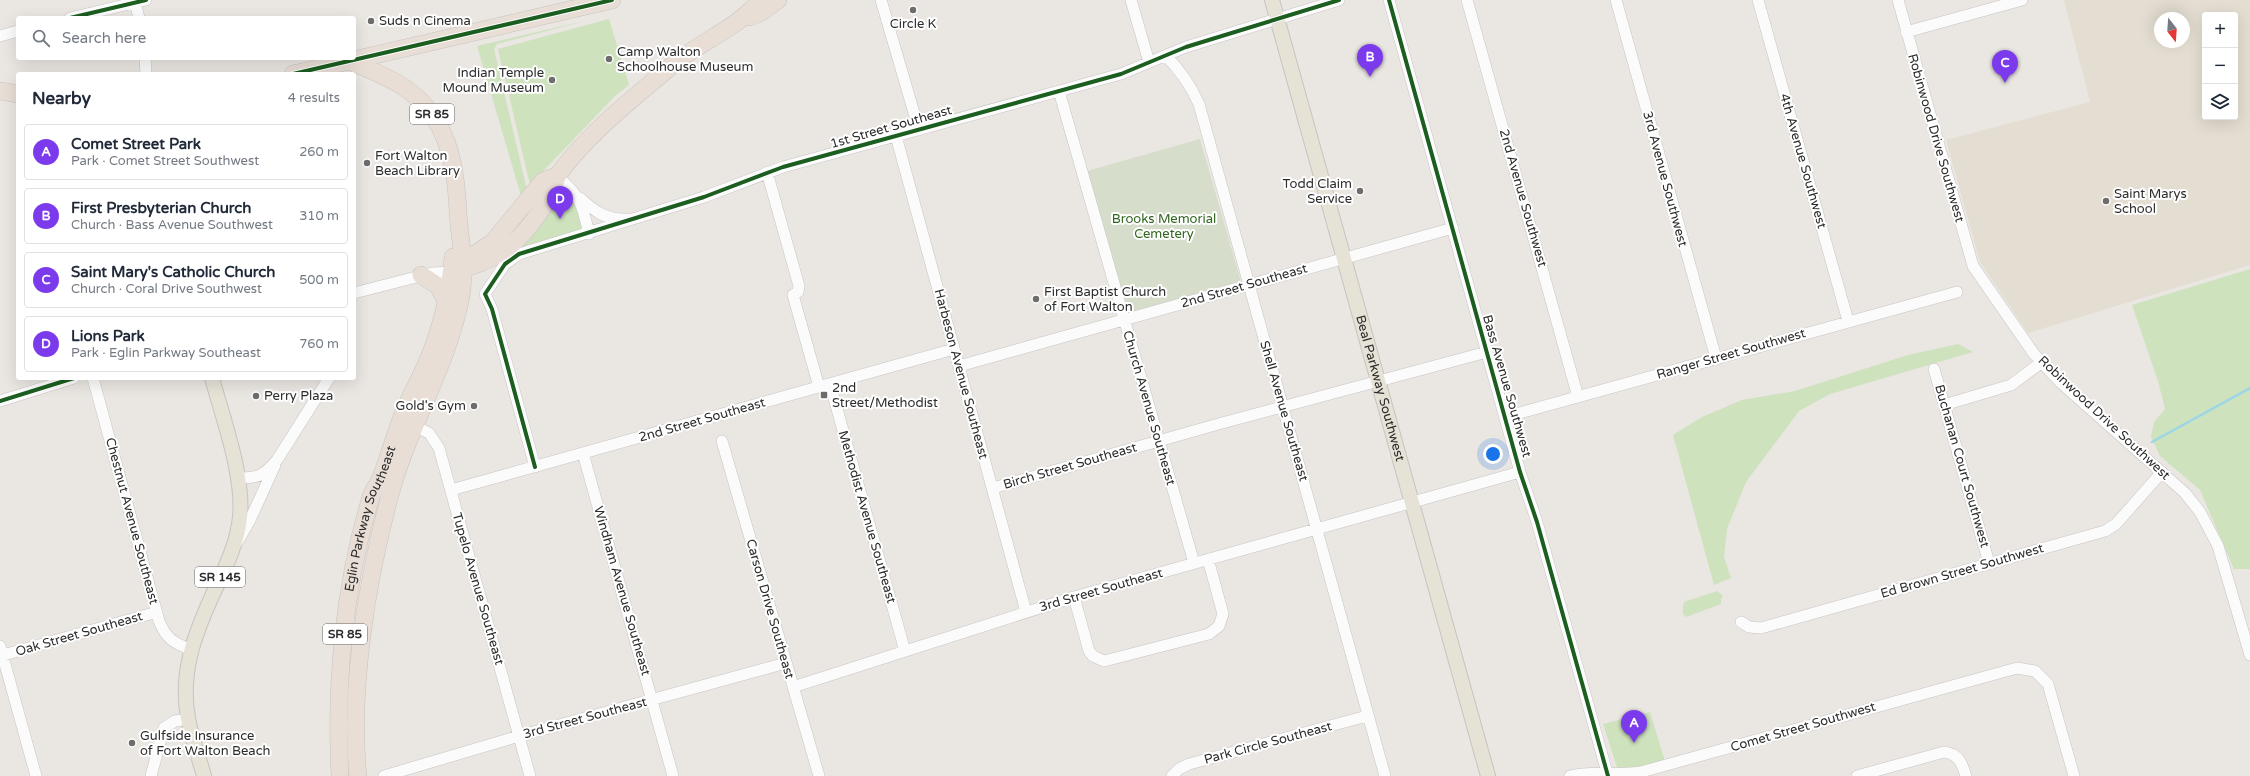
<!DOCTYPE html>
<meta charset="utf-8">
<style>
:root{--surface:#fff;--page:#f2f2f3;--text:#1f2937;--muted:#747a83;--line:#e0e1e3;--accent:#7c3aed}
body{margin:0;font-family:"Varela Round",sans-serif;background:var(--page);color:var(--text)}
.controls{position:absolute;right:12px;top:12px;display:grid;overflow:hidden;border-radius:4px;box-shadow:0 4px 16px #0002}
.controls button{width:36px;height:36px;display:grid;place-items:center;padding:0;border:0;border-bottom:1px solid var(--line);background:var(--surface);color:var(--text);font:20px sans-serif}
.compass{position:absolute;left:2154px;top:12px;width:36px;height:36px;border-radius:50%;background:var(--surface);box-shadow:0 4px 16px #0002;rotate:163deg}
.you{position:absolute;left:1493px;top:454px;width:14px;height:14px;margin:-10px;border:3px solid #fff;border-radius:50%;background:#1a73e8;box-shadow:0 0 0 6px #1a73e833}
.badge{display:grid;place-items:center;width:26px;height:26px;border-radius:50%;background:var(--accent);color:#fff;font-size:13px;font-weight:700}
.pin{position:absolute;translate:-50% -33px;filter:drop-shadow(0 1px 2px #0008)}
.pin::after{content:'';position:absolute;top:21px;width:14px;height:12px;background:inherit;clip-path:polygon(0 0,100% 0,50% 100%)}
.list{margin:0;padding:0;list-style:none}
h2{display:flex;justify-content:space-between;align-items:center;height:52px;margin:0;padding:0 16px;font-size:17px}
h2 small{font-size:13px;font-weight:400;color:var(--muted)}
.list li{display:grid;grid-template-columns:26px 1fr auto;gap:12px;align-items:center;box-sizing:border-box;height:56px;margin:0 8px 8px;padding:0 8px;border:1px solid var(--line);border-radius:4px}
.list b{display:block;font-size:15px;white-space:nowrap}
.list p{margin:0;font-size:13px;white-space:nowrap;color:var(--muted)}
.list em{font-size:13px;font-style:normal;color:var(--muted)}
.icon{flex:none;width:22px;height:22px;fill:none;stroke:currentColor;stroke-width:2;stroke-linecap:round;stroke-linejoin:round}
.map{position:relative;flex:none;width:2250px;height:776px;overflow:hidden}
.search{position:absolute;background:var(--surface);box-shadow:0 4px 16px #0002;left:16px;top:16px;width:340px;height:44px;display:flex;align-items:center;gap:10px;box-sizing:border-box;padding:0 14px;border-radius:4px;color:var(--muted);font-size:15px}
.panel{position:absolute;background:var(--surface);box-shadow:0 4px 16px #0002;left:16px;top:72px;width:340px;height:308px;border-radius:4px}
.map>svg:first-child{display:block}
.education{fill:#e4ddd1;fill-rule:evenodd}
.green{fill:#cee2be}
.cemetery{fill:#d7ddcb}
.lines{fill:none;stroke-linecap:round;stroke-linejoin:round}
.stream{stroke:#9cd6e6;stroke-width:2.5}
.minor-casing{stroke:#c6c4c4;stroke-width:12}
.major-casing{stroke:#c6c4c2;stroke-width:16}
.highway-casing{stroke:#c6c4c2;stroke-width:18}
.minor{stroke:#fcfbfb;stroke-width:11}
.major{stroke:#e6e2d6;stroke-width:14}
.highway{stroke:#e8ded6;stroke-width:17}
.cycleway-casing{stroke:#fff;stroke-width:6}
.cycleway{stroke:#1b5e20;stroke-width:4}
.poi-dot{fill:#6e6d6c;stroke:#fff;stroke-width:1.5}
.labels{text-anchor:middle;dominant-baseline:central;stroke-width:4;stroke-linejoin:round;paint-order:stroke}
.shield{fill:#fff;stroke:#6b6b6b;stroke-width:1}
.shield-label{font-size:12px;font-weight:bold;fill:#2c2c2c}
.poi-label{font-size:13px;fill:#2c2c2c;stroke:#fff;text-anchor:start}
.street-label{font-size:13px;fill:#2c2c2c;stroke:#fff}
.park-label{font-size:13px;fill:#31651f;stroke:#fff}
</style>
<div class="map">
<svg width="2250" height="776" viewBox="0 0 2250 776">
<rect width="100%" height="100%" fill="#eae6e2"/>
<!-- education -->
<path class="education" d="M2064,0H2250V265L2028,333L1980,262L1946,140L2090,102ZM2205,15H2235V117H2205ZM2160,18H2184V42H2160Z"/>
<!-- green -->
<path class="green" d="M609,19L629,85L615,96L530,185L498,49Z
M589,20L497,44L494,49L526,186L531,187L522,199L477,46Z
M559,191L567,192L576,200L584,231L520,251L518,243Z
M2250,269V569H2234L2200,490L2160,456L2151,437L2154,422L2165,409L2158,381L2132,305Z
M1958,344L1973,352L1830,394L1799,411L1746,482L1727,529L1724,557L1731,578L1714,585L1673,435L1702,417L1742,400L1795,391L1908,355Z
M1717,591L1723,596L1721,599V604L1686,617C1681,613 1683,607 1684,602Z
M1650,712L1665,762L1618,770L1603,724Z"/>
<!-- cemetery -->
<path class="cemetery" d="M1200,139L1241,282L1128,314L1087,171Z"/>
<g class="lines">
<!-- stream -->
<path class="stream" d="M2152,442L2250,388"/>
<!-- minor casing -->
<g class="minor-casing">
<path id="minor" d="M881,0L919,130
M1131,0L1149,62
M1389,0L1520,472L1537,522L1608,776
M1467,0L1578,397
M1616,0L1716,358
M1758,0L1848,321
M1898,0L1973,266L2034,354L2061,383L2185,493L2200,512L2218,546L2250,655
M135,2L139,18
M70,18L146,0
M1906,32L2022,0
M0,36L18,31
M1166,56C1181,71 1190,84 1199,104L1385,776
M145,58L146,74
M1059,91L1194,563
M896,136L1026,612
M767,172L799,286L798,292L793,295L819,387
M557,176C581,197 582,203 589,234
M580,198C594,211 606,220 626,219
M354,293L432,273L452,272
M959,366L1453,228
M1934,369L1989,563
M93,378L159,621C166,638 173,643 190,649
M830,384L905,651
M0,401L74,378
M1944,405L2011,385L2042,362
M1505,417L1957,292
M410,424L429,433L439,448L530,776
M722,441L819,776
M583,453L673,776
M535,467L492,309L485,294L505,264L519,254L704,197L783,167L1121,74L1186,47L1339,0
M238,478C259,478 263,476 277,460L329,378
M993,488L1222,423L1487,352
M451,490L954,349
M238,541L250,520L275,465
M1074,597L1089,651L1093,656L1104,661L1209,634L1219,626L1223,614L1208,559
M1741,622L1749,627L1761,628L2105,531L2116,524L2162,472
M0,646L36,776
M0,656L157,612
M793,687L1074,597L1520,472
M151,776L164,728L175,721L188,719
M384,776L519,736L786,663
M1172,776L1179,769L1189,764L1367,716
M1570,776C1594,770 1617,776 1641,772L2017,668L2035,671L2048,684L2074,776
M1857,776L1944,752C1959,754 1962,763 1966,776"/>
</g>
<!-- major casing -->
<g class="major-casing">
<g id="major">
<path id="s1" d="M1272,0L1488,776"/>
<path d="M204,776C199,757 191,737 188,718C180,673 194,636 212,596C224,570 237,546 240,517C244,475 223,419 212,378"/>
</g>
</g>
<!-- highway casing -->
<g class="highway-casing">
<g id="highway">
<path d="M750,17L760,13L778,0"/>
<path d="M349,61C367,69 388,76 405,88C448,118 456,164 458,213C460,240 466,268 461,296C448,366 408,427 390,495C367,580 349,689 358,776"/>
<path d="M293,74L612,0"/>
<path d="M0,91L18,94"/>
<path d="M454,260L475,254L493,242L543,181L557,176"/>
<path d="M452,272C504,260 526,237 552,192C555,186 555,180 558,175C583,140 619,110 651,83C662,74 673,64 684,56C709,38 741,25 760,0"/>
<path d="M421,275L438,286L446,300"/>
<path id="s2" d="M340,776C335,684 344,585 371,497C373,490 378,484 381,478C389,455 396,432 405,409C412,394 419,380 426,365C440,332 450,293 453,257"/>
</g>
</g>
<!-- minor -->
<use href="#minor" class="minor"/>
<!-- major -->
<use href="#major" class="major"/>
<!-- highway -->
<use href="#highway" class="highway"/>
<!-- cycleway casing -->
<g class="cycleway-casing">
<path id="cycleway" d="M1389,0L1520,472L1537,522L1608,776
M70,18L146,0
M293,74L612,0
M0,401L74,378
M535,467L492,309L485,294L505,264L519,254L704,197L783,167L1121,74L1186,47L1339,0"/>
</g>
<!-- cycleway -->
<use href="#cycleway" class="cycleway"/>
</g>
<!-- markers -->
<g class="poi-dot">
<circle cx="913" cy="10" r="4"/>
<circle cx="371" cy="21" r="4"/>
<circle cx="609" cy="59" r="4"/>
<circle cx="552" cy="80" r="4"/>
<circle cx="367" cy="163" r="4"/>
<circle cx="1360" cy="191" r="4"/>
<circle cx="2106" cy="201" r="4"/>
<circle cx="1036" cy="299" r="4"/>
<rect x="820" y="391" width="8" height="8" rx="2"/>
<circle cx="256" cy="396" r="4"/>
<circle cx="474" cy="406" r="4"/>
<circle cx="132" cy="743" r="4"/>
</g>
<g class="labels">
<!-- shield labels -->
<g class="shield">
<rect x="410" y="104" width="44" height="20" rx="3"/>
<rect x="195" y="567" width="50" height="20" rx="3"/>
<rect x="323" y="624" width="44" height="20" rx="3"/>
</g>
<g class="shield-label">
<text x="432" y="114">SR 85</text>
<text x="220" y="577">SR 145</text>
<text x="345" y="634">SR 85</text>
</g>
<!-- poi labels -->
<g class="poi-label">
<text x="379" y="21">Suds n Cinema</text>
<text x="913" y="24" text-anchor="middle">Circle K</text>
<text x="617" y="52">Camp Walton<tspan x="617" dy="15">Schoolhouse Museum</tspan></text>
<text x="544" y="73" text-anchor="end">Indian Temple<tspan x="544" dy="15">Mound Museum</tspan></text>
<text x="375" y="156">Fort Walton<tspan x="375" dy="15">Beach Library</tspan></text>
<text x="1352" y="184" text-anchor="end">Todd Claim<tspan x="1352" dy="15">Service</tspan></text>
<text x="2114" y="194">Saint Marys<tspan x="2114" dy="15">School</tspan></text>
<text x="1044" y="292">First Baptist Church<tspan x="1044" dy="15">of Fort Walton</tspan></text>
<text x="832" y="388">2nd<tspan x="832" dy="15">Street/Methodist</tspan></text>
<text x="264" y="396">Perry Plaza</text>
<text x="466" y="406" text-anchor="end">Gold's Gym</text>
<text x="140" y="736">Gulfside Insurance<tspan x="140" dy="15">of Fort Walton Beach</tspan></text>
</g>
<!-- street labels -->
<g class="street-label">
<text transform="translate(891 127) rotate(-16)">1st Street Southeast</text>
<text transform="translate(1936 138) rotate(74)">Robinwood Drive Southwest</text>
<text transform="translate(1803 161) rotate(74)">4th Avenue Southwest</text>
<text transform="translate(1665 179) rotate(75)">3rd Avenue Southwest</text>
<text transform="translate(1523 198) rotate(74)">2nd Avenue Southwest</text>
<text transform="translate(1244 286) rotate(-16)">2nd Street Southeast</text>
<text transform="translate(1731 354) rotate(-16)">Ranger Street Southwest</text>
<text transform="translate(961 374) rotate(75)">Harbeson Avenue Southeast</text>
<text transform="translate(1507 386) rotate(74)">Bass Avenue Southwest</text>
<text stroke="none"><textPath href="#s1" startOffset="403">Beal Parkway Southwest</textPath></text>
<text transform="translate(1149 408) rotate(74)">Church Avenue Southeast</text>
<text transform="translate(1284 411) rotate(74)">Shell Avenue Southeast</text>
<text transform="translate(2104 418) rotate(43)">Robinwood Drive Southwest</text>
<text transform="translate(702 420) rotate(-16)">2nd Street Southeast</text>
<text transform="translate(1070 466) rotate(-16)">Birch Street Southeast</text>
<text transform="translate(1962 466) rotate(74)">Buchanan Court Southwest</text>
<text transform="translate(867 517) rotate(74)">Methodist Avenue Southeast</text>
<text stroke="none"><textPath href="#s2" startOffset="261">Eglin Parkway Southeast</textPath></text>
<text transform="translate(132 521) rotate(75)">Chestnut Avenue Southeast</text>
<text transform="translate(1962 571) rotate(-16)">Ed Brown Street Southwest</text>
<text transform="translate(478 589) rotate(74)">Tupelo Avenue Southeast</text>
<text transform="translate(1101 590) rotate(-16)">3rd Street Southeast</text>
<text transform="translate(622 591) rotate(74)">Windham Avenue Southeast</text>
<text transform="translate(770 609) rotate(74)">Carson Drive Southeast</text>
<text transform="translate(79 634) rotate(-16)">Oak Street Southeast</text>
<text transform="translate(585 718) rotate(-15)">3rd Street Southeast</text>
<text transform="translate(1803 727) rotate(-16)">Comet Street Southwest</text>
<text transform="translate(1268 743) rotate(-15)">Park Circle Southeast</text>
</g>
<!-- park labels -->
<g class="park-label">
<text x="1164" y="219">Brooks Memorial<tspan x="1164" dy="15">Cemetery</tspan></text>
</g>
</g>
</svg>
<div class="controls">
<button>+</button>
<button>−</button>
<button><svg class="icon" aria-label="layers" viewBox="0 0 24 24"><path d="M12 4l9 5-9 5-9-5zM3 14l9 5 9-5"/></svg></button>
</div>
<svg class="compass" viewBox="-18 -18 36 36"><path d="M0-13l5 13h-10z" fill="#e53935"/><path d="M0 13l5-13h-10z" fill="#747a83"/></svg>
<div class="you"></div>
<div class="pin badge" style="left:1634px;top:743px">A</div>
<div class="pin badge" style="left:1370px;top:77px">B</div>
<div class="pin badge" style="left:2005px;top:83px">C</div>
<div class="pin badge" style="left:560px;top:219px">D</div>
<div class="search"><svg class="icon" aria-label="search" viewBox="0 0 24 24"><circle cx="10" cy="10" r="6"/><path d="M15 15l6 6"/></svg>Search here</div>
<section class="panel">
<h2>Nearby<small>4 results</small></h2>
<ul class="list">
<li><span class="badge">A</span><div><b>Comet Street Park</b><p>Park · Comet Street Southwest</p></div><em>260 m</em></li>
<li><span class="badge">B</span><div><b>First Presbyterian Church</b><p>Church · Bass Avenue Southwest</p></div><em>310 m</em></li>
<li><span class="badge">C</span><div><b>Saint Mary's Catholic Church</b><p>Church · Coral Drive Southwest</p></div><em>500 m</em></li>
<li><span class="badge">D</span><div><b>Lions Park</b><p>Park · Eglin Parkway Southeast</p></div><em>760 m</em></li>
</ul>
</section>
</div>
